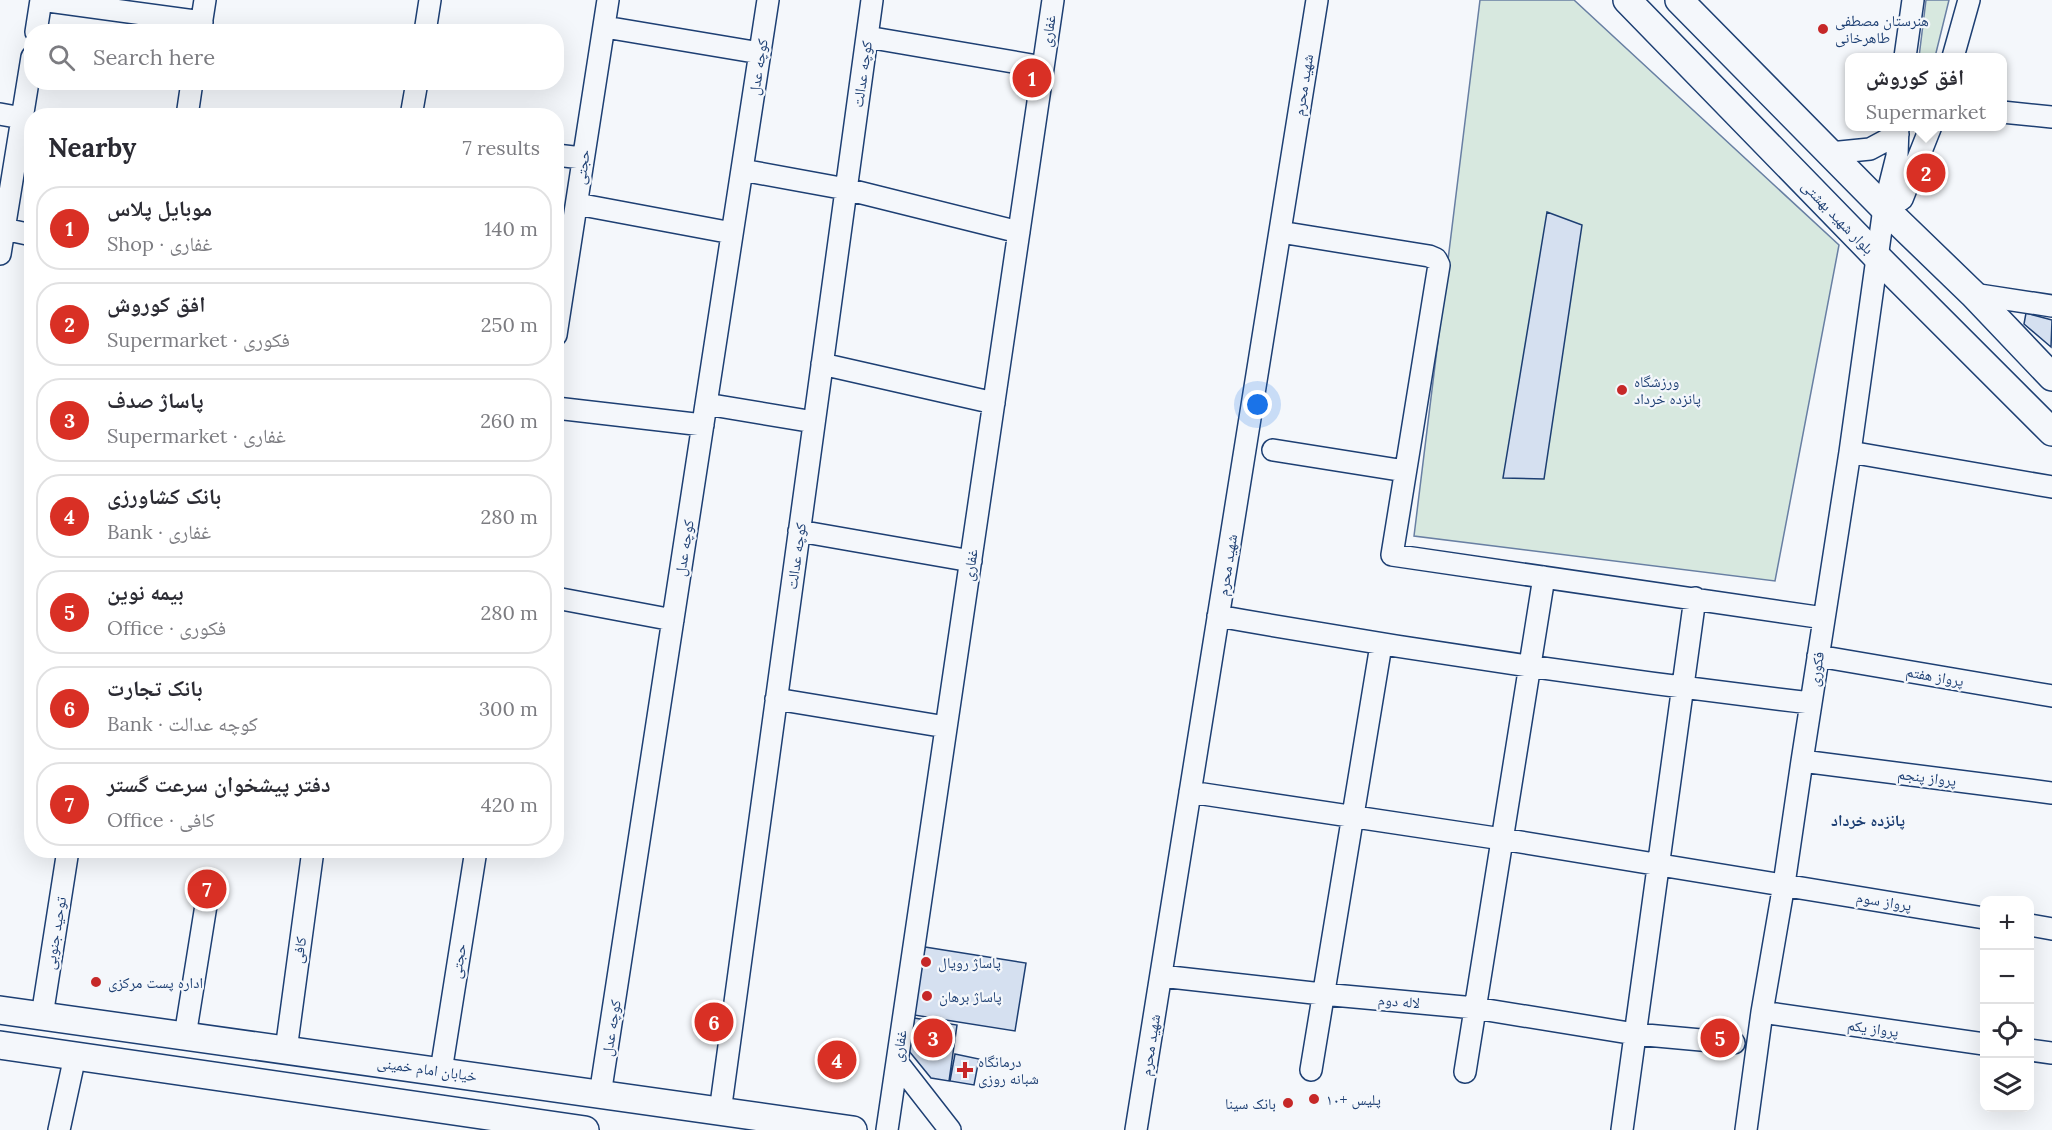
<!DOCTYPE html>
<meta charset="utf-8">
<style>
:root{--surface:#fff;--page:#f7f7f7;--text:#2b2b33;--muted:#7c7c81;--line:#e1e1e2;--accent:#d93025}
body{margin:0;font-family:Lora,"Noto Naskh Arabic",serif;background:var(--page);color:var(--text)}
.controls{position:absolute;right:18px;bottom:18px;display:grid;overflow:hidden;border-radius:12px;box-shadow:0 6px 24px #0002}
.controls button{width:54px;height:54px;display:grid;place-items:center;padding:0;border:0;border-bottom:2px solid var(--line);background:var(--surface);color:var(--text);font:30px sans-serif}
.you{position:absolute;left:1258px;top:405px;width:21px;height:21px;margin:-15px;border:4px solid #fff;border-radius:50%;background:#1a73e8;box-shadow:0 0 0 9px #1a73e833}
.badge{display:grid;place-items:center;width:39px;height:39px;border-radius:50%;background:var(--accent);color:#fff;font-size:20px;font-weight:700}
.pin{position:absolute;translate:-50% -50%;border:3px solid #fff;box-shadow:0 2px 6px #0006}
.popup{position:absolute;left:1845px;top:53px;width:162px;height:78px;box-sizing:border-box;display:grid;place-content:center;border-radius:12px;background:var(--surface);filter:drop-shadow(0 2px 4px #0005);font-size:20px;white-space:nowrap;color:var(--muted)}
.popup b{font-size:22px;color:var(--text)}
.popup::after{content:'';position:absolute;left:50%;top:100%;margin-left:-12px;border:12px solid transparent;border-top-color:var(--surface)}
.list{margin:0;padding:0;list-style:none}
h2{display:flex;justify-content:space-between;align-items:center;height:78px;margin:0;padding:0 24px;font-size:26px}
h2 small{font-size:20px;font-weight:400;color:var(--muted)}
.list li{display:grid;grid-template-columns:39px 1fr auto;gap:18px;align-items:center;box-sizing:border-box;height:84px;margin:0 12px 12px;padding:0 12px;border:2px solid var(--line);border-radius:24px}
.list b{display:block;font-size:22px;white-space:nowrap}
.list p{margin:0;font-size:20px;white-space:nowrap;color:var(--muted)}
.list em{font-size:20px;font-style:normal;color:var(--muted)}
.icon{flex:none;width:33px;height:33px;fill:none;stroke:currentColor;stroke-width:2;stroke-linecap:round;stroke-linejoin:round}
.map{position:relative;flex:none;width:2052px;height:1130px;overflow:hidden}
.search{position:absolute;background:var(--surface);box-shadow:0 6px 24px #0002;left:24px;top:24px;width:540px;height:66px;display:flex;align-items:center;gap:15px;box-sizing:border-box;padding:0 21px;border-radius:24px;color:var(--muted);font-size:22px}
.panel{position:absolute;background:var(--surface);box-shadow:0 6px 24px #0002;left:24px;top:108px;width:540px;height:750px;border-radius:24px}
.map>svg:first-child{display:block}
.green{fill:#d7e8df;stroke:#687fa3;stroke-width:1.5}
.building{fill:#d5e0f0;stroke:#1d3f73;stroke-width:1.5}
.lines{fill:none;stroke-linecap:round;stroke-linejoin:round}
.minor-casing{stroke:#1d3f73;stroke-width:24}
.major-casing{stroke:#1d3f73;stroke-width:30}
.minor{stroke:#f4f7fb;stroke-width:21}
.major{stroke:#f4f7fb;stroke-width:27}
.poi-dot{fill:#c62828;stroke:#f4f7fb;stroke-width:2}
.labels{text-anchor:middle;dominant-baseline:central;stroke-width:4.5;stroke-linejoin:round;paint-order:stroke}
.poi-label{font-size:15px;fill:#1d3f73;stroke:#f4f7fb;text-anchor:start}
.street-label{font-size:15px;fill:#1d3f73;stroke:#f4f7fb}
.neighbourhood-label{font-size:16px;font-weight:bold;fill:#1d3f73;stroke:#f4f7fb}
</style>
<div class="map">
<svg width="2052" height="1130" viewBox="0 0 2052 1130">
<rect width="100%" height="100%" fill="#f4f7fb"/>
<!-- green -->
<path class="green" d="M1480,0H1574L1839,245L1775,581L1414,536Z
M1926,0H1949L1935,57H1919Z"/>
<!-- building -->
<path class="building" d="M1547,212L1582,225L1544,479L1503,478Z
M2026,313L2052,320L2051,347L2024,324Z
M925,947L1026,963L1015,1031L914,1015Z
M914,1018L957,1025L949,1081L931,1078L909,1051Z
M955,1054L979,1059L974,1085L950,1081Z"/>
<g class="lines">
<!-- minor casing -->
<g class="minor-casing">
<path id="minor" d="M41,0L202,22
M605,27L760,53
M36,32L41,0
M200,32L205,0
M425,32L430,0
M867,37L1043,67
M1905,57L1913,0
M1953,57L1969,0
M2002,112L2052,117
M0,114L22,118
M187,116L192,82
M411,116L417,82
M1830,153L1870,149L1898,134
M556,155L582,158
M742,170L846,189L1019,232
M577,204L732,233
M1884,208L1902,199L1931,126
M4,229L32,235
M1280,232L1429,256L1436,259L1439,265L1392,555L1824,618
M0,254L32,57
M1973,294L2052,306
M556,335L608,0
M822,364L994,403
M706,404L814,422
M556,408L703,425
M1273,450L1405,471
M1850,452L2052,487
M799,531L971,561
M556,598L673,620
M1218,616C1415,651 1613,680 1811,703
M1818,656L2052,696
M776,699L946,727
M1802,761L2052,793
M1190,792L1502,839L1984,918
M2030,925L2052,929
M1161,976L1322,994L1475,1008L1635,1034L1734,1043
M1762,1012L1984,1044
M42,1016L68,850
M185,1036L207,899
M286,1050L313,850
M2030,1050L2052,1053
M897,1062L950,1130
M1311,1070L1381,645
M441,1071L476,850
M1465,1072L1544,577
M600,1095L768,0
M720,1112L872,0
M59,1130L75,1056
M887,1130L1053,0
M1136,1130L1317,0
M1622,1130L1695,598
M1746,1130L1762,1012L1784,884L1802,761L1850,452L1884,208L1897,156L1898,126"/>
</g>
<!-- major casing -->
<g class="major-casing">
<path id="major" d="M1627,0L1878,258L2052,432
M1679,0L1884,208L1973,294L2052,377
M0,1010L853,1130
M0,1045L585,1130"/>
</g>
<!-- minor -->
<use href="#minor" class="minor"/>
<!-- major -->
<use href="#major" class="major"/>
</g>
<!-- markers -->
<g class="poi-dot">
<circle cx="1823" cy="29" r="6"/>
<circle cx="1622" cy="390" r="6"/>
<circle cx="926" cy="962" r="6"/>
<circle cx="96" cy="982" r="6"/>
<circle cx="927" cy="996" r="6"/>
<path d="M962 1061h6v6h6v6h-6v6h-6v-6h-6v-6h6z"/>
<circle cx="1314" cy="1099" r="6"/>
<circle cx="1288" cy="1103" r="6"/>
</g>
<g class="labels">
<!-- poi labels -->
<g class="poi-label">
<text x="1835" y="20">هنرستان مصطفی<tspan x="1835" dy="17">طاهرخانی</tspan></text>
<text x="1634" y="381">ورزشگاه<tspan x="1634" dy="17">پانزده خرداد</tspan></text>
<text x="938" y="962">پاساژ رویال</text>
<text x="108" y="982">اداره پست مرکزی</text>
<text x="939" y="996">پاساژ برهان</text>
<text x="978" y="1061">درمانگاه<tspan x="978" dy="17">شبانه روزی</tspan></text>
<text x="1326" y="1099">پلیس +۱۰</text>
<text x="1276" y="1103" text-anchor="end">بانک سینا</text>
</g>
<!-- street labels -->
<g class="street-label">
<text transform="translate(1048 31) rotate(-82)">غفاری</text>
<text transform="translate(758 67) rotate(-81)">کوچه عدل</text>
<text transform="translate(862 74) rotate(-82)">کوچه عدالت</text>
<text transform="translate(1303 85) rotate(-81)">شهید محرم</text>
<text transform="translate(582 167) rotate(-82)">حجتی</text>
<text transform="translate(1838 217) rotate(46)">بلوار شهید بهشتی</text>
<text transform="translate(684 548) rotate(-81)">کوچه عدل</text>
<text transform="translate(796 556) rotate(-82)">کوچه عدالت</text>
<text transform="translate(970 565) rotate(-82)">غفاری</text>
<text transform="translate(1227 565) rotate(-81)">شهید محرم</text>
<text transform="translate(1816 669) rotate(-81)">فکوری</text>
<text transform="translate(1935 676) rotate(10)">پرواز هفتم</text>
<text transform="translate(1927 777) rotate(7)">پرواز پنجم</text>
<text transform="translate(1884 901) rotate(9)">پرواز سوم</text>
<text transform="translate(55 933) rotate(-81)">توحید جنوبی</text>
<text transform="translate(299 950) rotate(-82)">کافی</text>
<text transform="translate(458 961) rotate(-81)">حجتی</text>
<text transform="translate(1399 1001) rotate(5)">لاله دوم</text>
<text transform="translate(611 1028) rotate(-81)">کوچه عدل</text>
<text transform="translate(1873 1028) rotate(8)">پرواز یکم</text>
<text transform="translate(1150 1045) rotate(-81)">شهید محرم</text>
<text transform="translate(899 1046) rotate(-82)">غفاری</text>
<text transform="translate(427 1069) rotate(8)">خیابان امام خمینی</text>
</g>
<!-- neighbourhood labels -->
<g class="neighbourhood-label">
<text x="1868" y="820">پانزده خرداد</text>
</g>
</g>
</svg>
<div class="controls">
<button>+</button>
<button>−</button>
<button><svg class="icon" aria-label="locate" viewBox="0 0 24 24"><circle cx="12" cy="12" r="6"/><path d="M12 2v4M12 18v4M2 12h4M18 12h4"/></svg></button>
<button><svg class="icon" aria-label="layers" viewBox="0 0 24 24"><path d="M12 4l9 5-9 5-9-5zM3 14l9 5 9-5"/></svg></button>
</div>
<div class="you"></div>
<div class="pin badge" style="left:1032px;top:78px">1</div>
<div class="pin badge" style="left:1926px;top:173px">2</div>
<div class="popup"><b>افق کوروش</b>Supermarket</div>
<div class="pin badge" style="left:933px;top:1038px">3</div>
<div class="pin badge" style="left:837px;top:1060px">4</div>
<div class="pin badge" style="left:1720px;top:1038px">5</div>
<div class="pin badge" style="left:714px;top:1022px">6</div>
<div class="pin badge" style="left:207px;top:889px">7</div>
<div class="search"><svg class="icon" aria-label="search" viewBox="0 0 24 24"><circle cx="10" cy="10" r="6"/><path d="M15 15l6 6"/></svg>Search here</div>
<section class="panel">
<h2>Nearby<small>7 results</small></h2>
<ul class="list">
<li><span class="badge">1</span><div><b>موبایل پلاس</b><p>Shop · غفاری</p></div><em>140 m</em></li>
<li><span class="badge">2</span><div><b>افق کوروش</b><p>Supermarket · فکوری</p></div><em>250 m</em></li>
<li><span class="badge">3</span><div><b>پاساژ صدف</b><p>Supermarket · غفاری</p></div><em>260 m</em></li>
<li><span class="badge">4</span><div><b>بانک کشاورزی</b><p>Bank · غفاری</p></div><em>280 m</em></li>
<li><span class="badge">5</span><div><b>بیمه نوین</b><p>Office · فکوری</p></div><em>280 m</em></li>
<li><span class="badge">6</span><div><b>بانک تجارت</b><p>Bank · کوچه عدالت</p></div><em>300 m</em></li>
<li><span class="badge">7</span><div><b>دفتر پیشخوان سرعت گستر</b><p>Office · کافی</p></div><em>420 m</em></li>
</ul>
</section>
</div>
